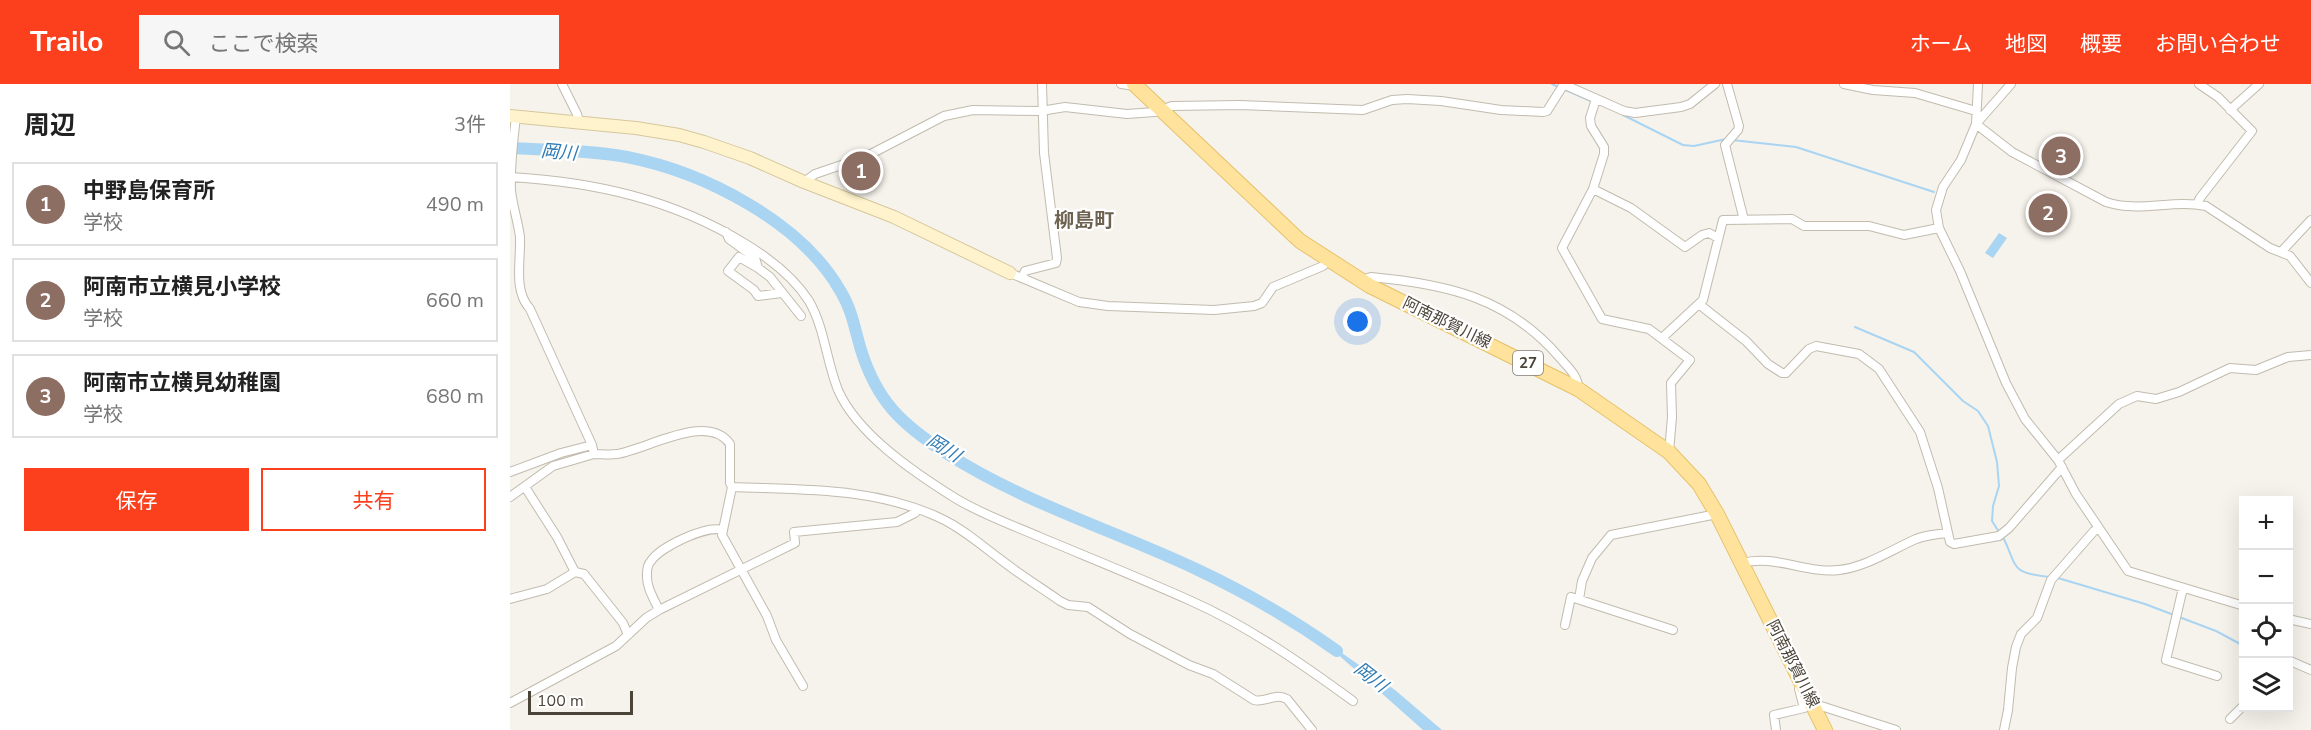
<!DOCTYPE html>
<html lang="ja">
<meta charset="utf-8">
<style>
:root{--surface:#fff;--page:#f6f6f6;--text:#222;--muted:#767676;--line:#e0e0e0;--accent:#fc3f1d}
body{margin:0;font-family:"Nunito Sans","Noto Sans JP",sans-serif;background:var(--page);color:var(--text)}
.controls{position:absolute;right:18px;bottom:18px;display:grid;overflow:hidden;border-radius:0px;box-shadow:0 6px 24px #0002}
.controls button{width:54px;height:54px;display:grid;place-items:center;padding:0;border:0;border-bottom:2px solid var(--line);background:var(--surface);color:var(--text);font:30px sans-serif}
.scale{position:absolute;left:18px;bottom:15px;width:105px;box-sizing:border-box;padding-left:6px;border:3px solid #4b4439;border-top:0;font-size:16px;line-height:21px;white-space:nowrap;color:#4b4439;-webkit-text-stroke:4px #fff;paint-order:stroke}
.you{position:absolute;left:848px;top:238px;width:21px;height:21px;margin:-15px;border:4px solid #fff;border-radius:50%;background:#1a73e8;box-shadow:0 0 0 9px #1a73e833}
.badge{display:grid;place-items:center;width:39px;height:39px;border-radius:50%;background:var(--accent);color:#fff;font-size:20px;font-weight:700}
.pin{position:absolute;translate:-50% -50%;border:3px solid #fff;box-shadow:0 2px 6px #0006}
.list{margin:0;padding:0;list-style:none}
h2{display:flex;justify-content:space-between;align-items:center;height:78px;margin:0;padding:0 24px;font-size:26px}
h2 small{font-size:20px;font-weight:400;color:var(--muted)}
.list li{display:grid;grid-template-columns:39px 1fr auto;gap:18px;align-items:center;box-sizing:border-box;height:84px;margin:0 12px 12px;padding:0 12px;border:2px solid var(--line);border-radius:0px}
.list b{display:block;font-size:22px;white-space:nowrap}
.list p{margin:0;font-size:20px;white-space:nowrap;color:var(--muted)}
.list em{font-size:20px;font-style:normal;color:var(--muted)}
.actions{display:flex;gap:12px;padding:18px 24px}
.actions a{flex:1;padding:14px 0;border:2px solid var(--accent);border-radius:0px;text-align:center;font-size:21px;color:var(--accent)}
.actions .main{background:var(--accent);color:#fff}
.icon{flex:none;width:33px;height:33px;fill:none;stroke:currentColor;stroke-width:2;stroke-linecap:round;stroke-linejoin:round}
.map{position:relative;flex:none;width:1801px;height:646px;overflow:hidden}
header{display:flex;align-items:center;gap:36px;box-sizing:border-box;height:84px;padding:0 30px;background:var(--accent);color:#fff}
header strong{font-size:28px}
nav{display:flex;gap:33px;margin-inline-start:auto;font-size:21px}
.search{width:420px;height:54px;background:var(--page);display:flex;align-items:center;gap:15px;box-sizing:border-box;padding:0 21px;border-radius:0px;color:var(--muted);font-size:22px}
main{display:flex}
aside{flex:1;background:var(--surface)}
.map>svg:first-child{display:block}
.water{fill:#a9d4f2}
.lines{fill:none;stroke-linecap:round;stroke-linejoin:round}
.stream{stroke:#a9d4f2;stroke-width:2}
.river{stroke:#a9d4f2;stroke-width:12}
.street-casing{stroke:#c2bbae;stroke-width:10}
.secondary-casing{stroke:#d6c79b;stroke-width:14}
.primary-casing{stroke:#e6c16a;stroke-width:16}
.street{stroke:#fff;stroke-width:8}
.secondary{stroke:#fff3cd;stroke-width:12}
.primary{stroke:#ffe39c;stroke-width:14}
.labels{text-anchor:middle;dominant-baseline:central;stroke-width:4.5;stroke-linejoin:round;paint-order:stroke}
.shield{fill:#fff;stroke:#817c74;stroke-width:1.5}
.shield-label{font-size:15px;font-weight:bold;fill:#4b4439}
.street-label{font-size:16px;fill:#4b4439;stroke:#fff}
.water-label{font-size:18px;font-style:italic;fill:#2e7ab2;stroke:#fff}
.quarter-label{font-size:20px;font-weight:bold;fill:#6e6250;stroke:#fff}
</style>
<header>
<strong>Trailo</strong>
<div class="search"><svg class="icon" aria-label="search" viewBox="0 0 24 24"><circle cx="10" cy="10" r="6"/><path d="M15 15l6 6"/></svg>ここで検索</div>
<nav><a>ホーム</a><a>地図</a><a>概要</a><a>お問い合わせ</a></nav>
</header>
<main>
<aside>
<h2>周辺<small>3件</small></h2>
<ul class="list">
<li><span class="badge" style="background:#8d6e63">1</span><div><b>中野島保育所</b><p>学校</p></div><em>490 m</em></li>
<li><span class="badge" style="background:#8d6e63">2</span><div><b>阿南市立横見小学校</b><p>学校</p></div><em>660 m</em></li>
<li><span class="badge" style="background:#8d6e63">3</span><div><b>阿南市立横見幼稚園</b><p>学校</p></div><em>680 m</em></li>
</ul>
<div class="actions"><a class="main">保存</a><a>共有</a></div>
</aside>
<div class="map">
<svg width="1801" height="646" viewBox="0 0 1801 646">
<rect width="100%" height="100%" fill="#f6f3ec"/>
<!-- water -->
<path class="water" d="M1489,149L1497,154L1483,174L1475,169Z
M806,551L885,606L932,646H913Z"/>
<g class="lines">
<!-- stream -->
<path class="stream" d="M1042,0L1083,18
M1113,31L1173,61L1184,62L1216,55
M1222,56L1286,63L1424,108
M1345,243L1404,268L1453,317L1468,327L1478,342L1487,378L1489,402L1483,422L1482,437L1489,448
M1493,453C1508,483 1499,489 1540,493
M1548,494L1635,520L1706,547L1734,562"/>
<!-- river -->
<path class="river" d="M0,64C38,66 79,66 117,73C194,88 292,138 331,208C342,226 345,246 351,266C367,317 391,340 436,369C514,419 603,446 686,485C735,508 782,535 827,567"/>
<!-- street casing -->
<g class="street-casing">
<path id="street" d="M52,0L67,30L69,38
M611,0L626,2
M1053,0L1114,27L1125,29L1171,23L1180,20L1205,0
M1217,0L1229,42L1228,46L1215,61L1234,136
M1334,0L1363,6L1405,9L1466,27
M1468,0L1466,40L1502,68L1596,118C1629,129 1663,115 1696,122L1760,164L1780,172L1801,199
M1501,0L1466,40L1451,76L1433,103L1426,126L1429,144L1450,187L1496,299L1515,335L1548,376L1566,410L1618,487L1734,522
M1086,15L1080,34L1081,42L1094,63V70L1083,105L1052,164L1092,235L1139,245L1180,276L1161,299L1162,333L1159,368
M1720,26L1749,0
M1,93C84,98 162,115 234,159C259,174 283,192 299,217C315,245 316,276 328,306C347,350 405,389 445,414C471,430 502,441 530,453C580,474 630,494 679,516C738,542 791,579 843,617
M294,98L305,90L355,73L434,32L463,26L531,27L555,23L617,30L645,28L662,22L730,21L853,26L882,16L897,15L931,17L991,26L1033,28L1037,27L1054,0
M1083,105L1121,124L1175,163L1192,151L1199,149L1208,154
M1687,120L1690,114L1742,47L1708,13L1689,0
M216,148L219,155L245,174L248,184L260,193L291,232
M1771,168L1801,136
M248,184L229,173L218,187L244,206L248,212L272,209
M500,189L569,218L598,222L704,226L744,222L752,219L763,203L813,182L819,176
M512,194L515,187L546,179L547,174L534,69L532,0
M851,196L861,193C936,200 998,213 1050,274C1058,283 1069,293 1068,305
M1190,221L1236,257L1258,280L1272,289H1276L1299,265L1306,262L1349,270L1369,285L1410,348L1428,404L1438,449
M1152,254L1193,216L1213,136L1282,135L1294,142H1359L1394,151L1429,144
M84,370C91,370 100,371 107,370C138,365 197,328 220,360V399L222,403L212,451L257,532L266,556L293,602
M1548,376L1609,320L1627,312L1646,315L1669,308L1720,284L1746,286L1778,273L1801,271
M0,388L51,369L82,361
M15,403L47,453L65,488
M222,403C292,406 365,403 430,434C452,444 471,461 490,475C509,490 530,503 550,517L558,521L578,523L620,550L679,581L703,590L744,616C757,619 765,608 777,615L802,646
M0,413L43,382L84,370L82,361L20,225C3,206 11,178 10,153C8,138 3,123 1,107C0,83 3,57 6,33
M1232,479C1264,470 1297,490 1329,486C1356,483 1381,466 1406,455C1416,451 1427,450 1438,449L1440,458L1444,460L1489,452L1499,444L1552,383
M1673,504L1656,576L1707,592
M0,515L37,505L65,488L74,490L113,539L118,551
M1069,515L1072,497L1082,474L1101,451L1207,430
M149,526C144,515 136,503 137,490C137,486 138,480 141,477C150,463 196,441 212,446
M1778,535L1801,540
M1055,541L1061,513L1163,546
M1778,576L1801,586
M0,619L106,562L136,534L149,526L285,459L284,448L387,438L405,429L408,425
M1305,623L1311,622L1386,646
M1720,635L1734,621
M1266,646L1264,631L1294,624L1289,605
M1494,646L1498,626L1502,584L1506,563L1511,550L1527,534L1541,496L1584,447L1589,445"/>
</g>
<!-- secondary casing -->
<g class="secondary-casing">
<path id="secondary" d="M0,32L126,44L169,51L194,58L240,74L294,98L384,133L500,189"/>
</g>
<!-- primary casing -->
<g class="primary-casing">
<path id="primary" d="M624,0L790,157L860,202L1068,305L1159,368L1189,400L1207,430L1315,646"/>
</g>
<!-- street -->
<use href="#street" class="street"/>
<!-- secondary -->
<use href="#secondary" class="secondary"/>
<!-- primary -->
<use href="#primary" class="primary"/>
</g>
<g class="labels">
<!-- shield labels -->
<rect class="shield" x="1003" y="267" width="30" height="24" rx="4.5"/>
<g class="shield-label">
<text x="1018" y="279">27</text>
</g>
<!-- street labels -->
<g class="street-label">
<text transform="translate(937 239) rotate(26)">阿南那賀川線</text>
<text transform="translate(1283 580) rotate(63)">阿南那賀川線</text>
</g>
<!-- water labels -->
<g class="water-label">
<text transform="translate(49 68) rotate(5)">岡川</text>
<text transform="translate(434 364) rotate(32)">岡川</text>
<text transform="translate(861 593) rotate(38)">岡川</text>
</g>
<!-- quarter labels -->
<g class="quarter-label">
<text x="574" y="136">柳島町</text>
</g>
</g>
</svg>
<div class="controls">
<button>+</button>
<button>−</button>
<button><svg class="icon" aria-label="locate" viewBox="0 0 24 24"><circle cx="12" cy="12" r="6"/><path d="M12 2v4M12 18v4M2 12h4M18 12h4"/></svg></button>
<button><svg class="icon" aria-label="layers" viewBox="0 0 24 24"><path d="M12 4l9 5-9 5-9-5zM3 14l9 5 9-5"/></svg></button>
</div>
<div class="scale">100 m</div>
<div class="you"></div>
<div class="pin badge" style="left:351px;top:87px;background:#8d6e63">1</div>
<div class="pin badge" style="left:1538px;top:129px;background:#8d6e63">2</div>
<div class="pin badge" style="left:1551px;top:72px;background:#8d6e63">3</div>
</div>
</main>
